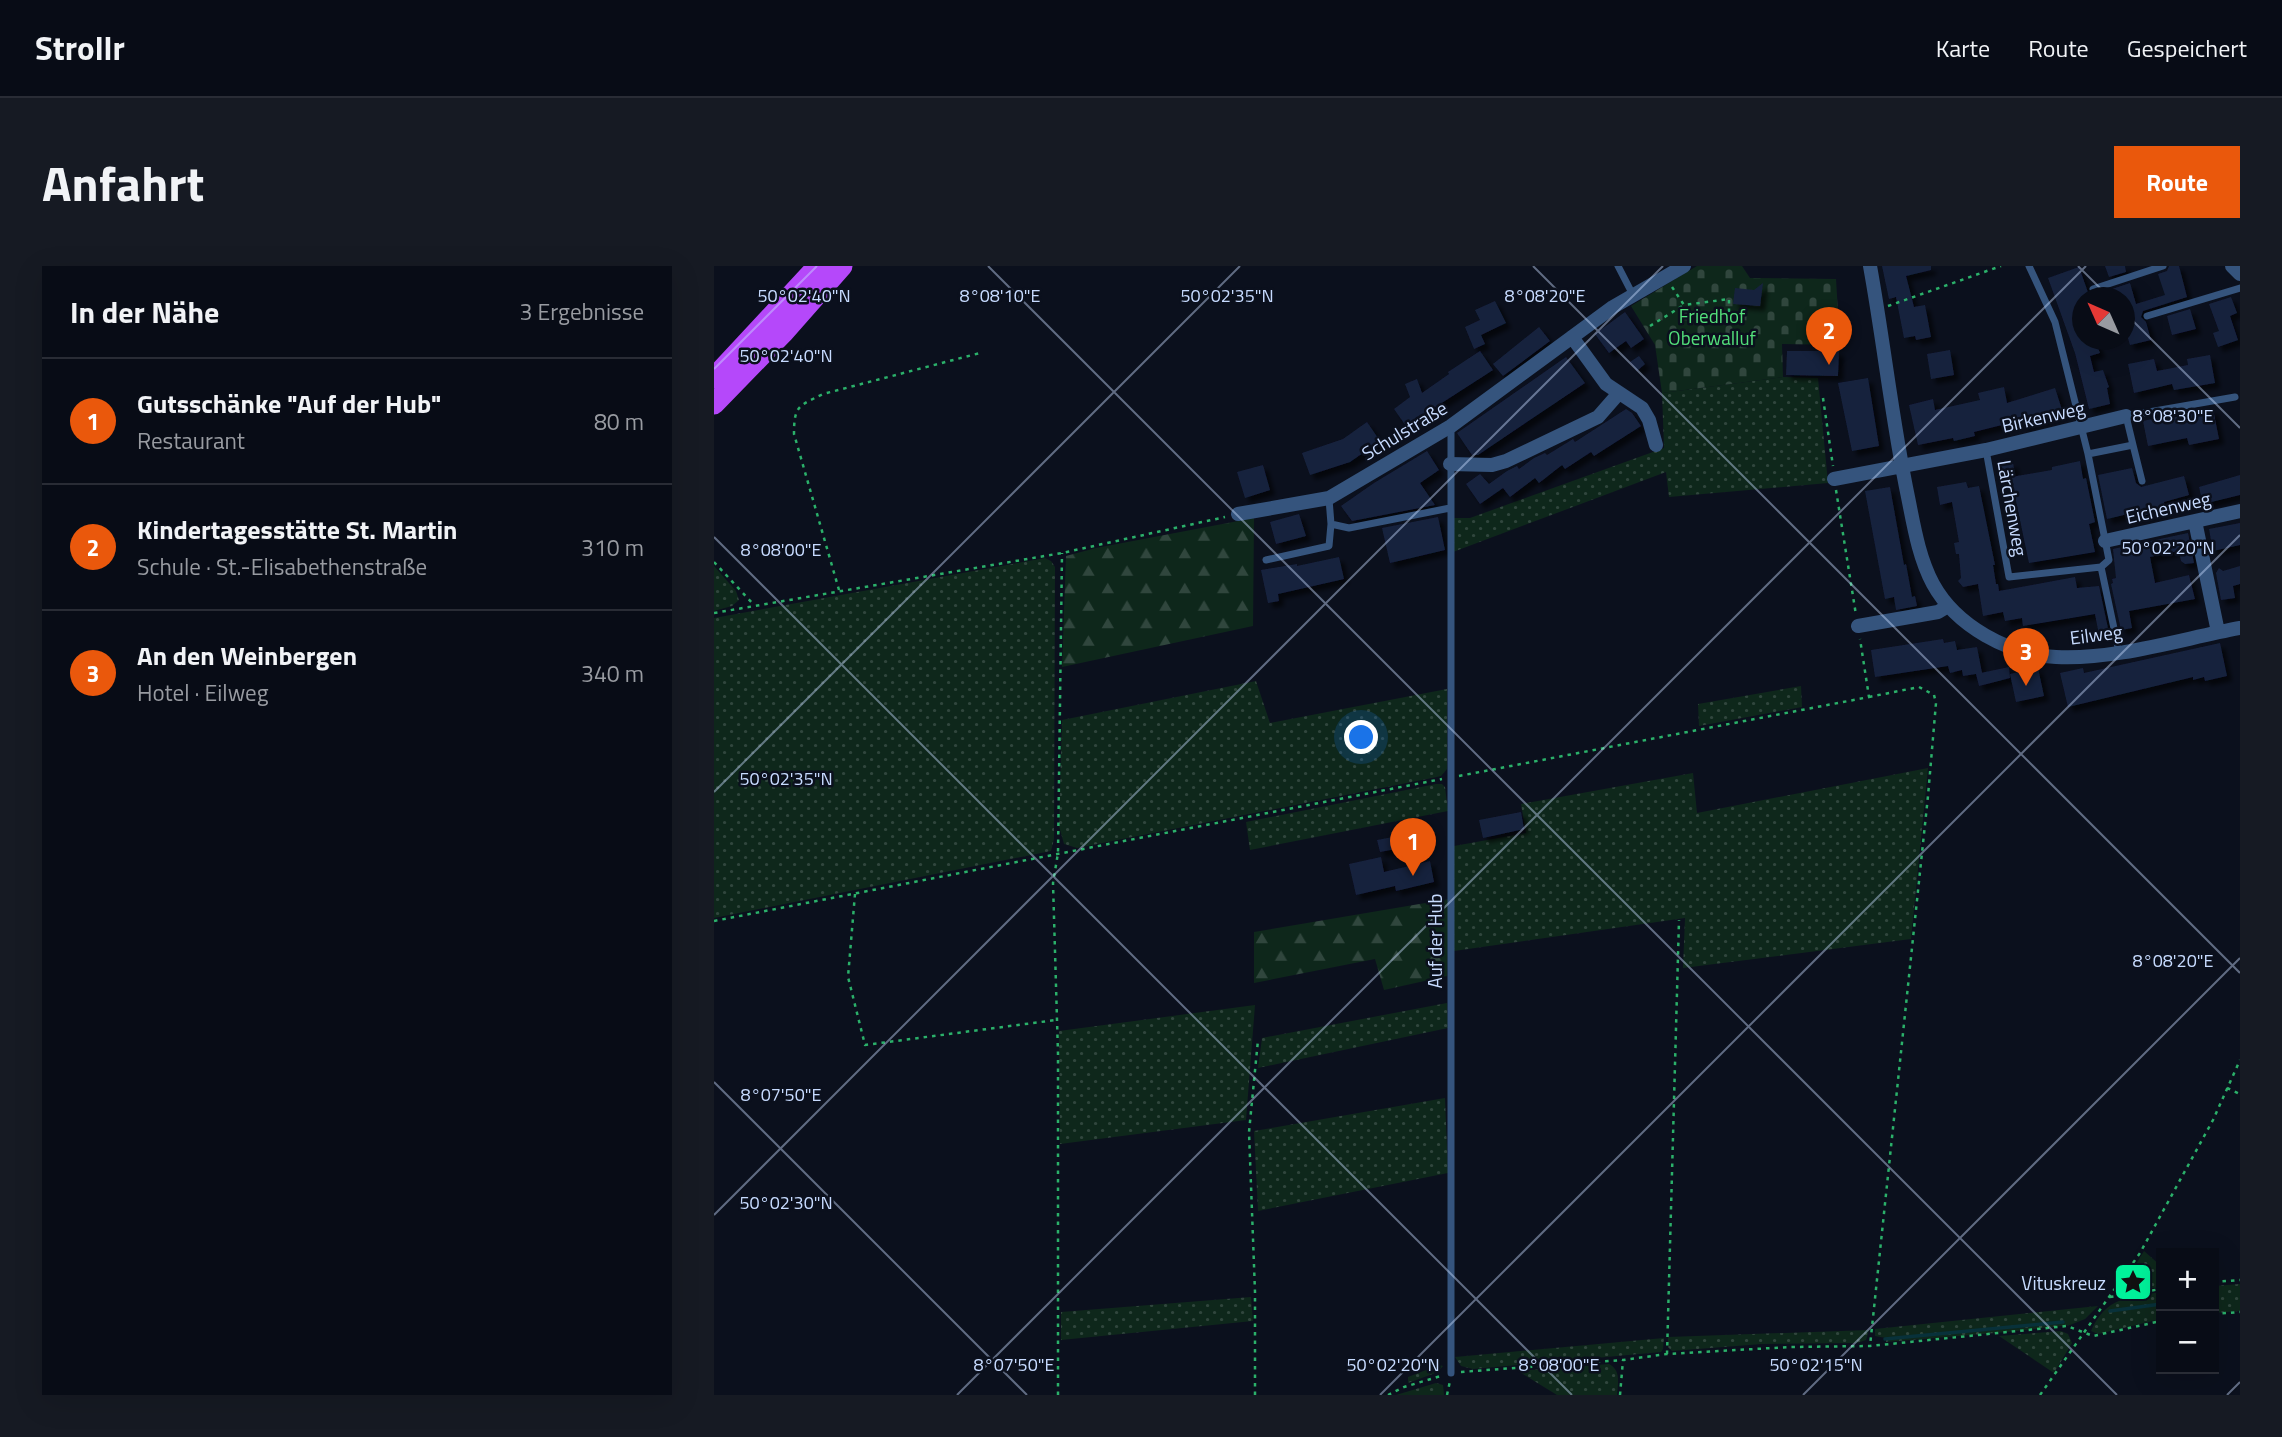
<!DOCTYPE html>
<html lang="de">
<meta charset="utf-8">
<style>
:root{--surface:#080c16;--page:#161a23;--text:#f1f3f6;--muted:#989ba1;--line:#292c35;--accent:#ea580c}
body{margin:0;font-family:"Titillium Web",sans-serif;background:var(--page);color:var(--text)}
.controls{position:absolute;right:21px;bottom:21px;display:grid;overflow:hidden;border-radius:0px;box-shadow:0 7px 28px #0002}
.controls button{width:63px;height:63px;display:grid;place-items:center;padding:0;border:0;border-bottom:2px solid var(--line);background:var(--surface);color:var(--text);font:35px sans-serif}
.compass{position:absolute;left:1358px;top:21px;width:63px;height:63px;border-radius:50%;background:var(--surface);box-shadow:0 7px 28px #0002;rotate:315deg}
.you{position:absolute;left:648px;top:472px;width:24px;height:24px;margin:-18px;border:5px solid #fff;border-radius:50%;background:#1a73e8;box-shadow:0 0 0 10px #1a73e833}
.badge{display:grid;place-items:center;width:46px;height:46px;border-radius:50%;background:var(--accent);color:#fff;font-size:23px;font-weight:700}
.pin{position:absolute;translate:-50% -58px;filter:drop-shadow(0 2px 4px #0008)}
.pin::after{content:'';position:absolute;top:37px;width:24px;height:21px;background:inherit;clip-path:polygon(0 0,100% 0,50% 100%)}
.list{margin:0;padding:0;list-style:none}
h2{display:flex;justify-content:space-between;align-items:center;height:91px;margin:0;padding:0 28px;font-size:30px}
h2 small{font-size:23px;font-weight:400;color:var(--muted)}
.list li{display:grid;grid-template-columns:46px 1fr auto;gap:21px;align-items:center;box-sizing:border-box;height:126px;padding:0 28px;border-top:2px solid var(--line)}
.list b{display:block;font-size:26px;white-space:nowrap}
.list p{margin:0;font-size:23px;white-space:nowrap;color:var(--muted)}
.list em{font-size:23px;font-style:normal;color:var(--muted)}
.map{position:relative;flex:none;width:1526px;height:1129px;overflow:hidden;border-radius:0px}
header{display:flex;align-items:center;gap:42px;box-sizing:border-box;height:98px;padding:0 35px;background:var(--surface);border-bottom:2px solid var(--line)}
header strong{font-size:33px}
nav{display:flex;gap:38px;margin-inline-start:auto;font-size:24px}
.intro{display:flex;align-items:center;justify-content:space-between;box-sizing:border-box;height:168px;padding:0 42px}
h1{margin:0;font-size:49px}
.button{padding:18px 32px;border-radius:0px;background:var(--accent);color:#fff;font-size:24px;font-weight:700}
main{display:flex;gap:42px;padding:0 42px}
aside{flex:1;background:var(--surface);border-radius:0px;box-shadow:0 7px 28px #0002}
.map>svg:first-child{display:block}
.green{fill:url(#green-dots)}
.forest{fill:url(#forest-firs)}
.cemetery{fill:url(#cemetery-stones)}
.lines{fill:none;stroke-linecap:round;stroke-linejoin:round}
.stream{stroke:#08313a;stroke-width:3.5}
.building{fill:#17213e;filter:url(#shadow)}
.path{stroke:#2bb06a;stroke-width:2.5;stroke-dasharray:3.5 5;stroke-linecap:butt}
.service{stroke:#35547d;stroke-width:7}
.minor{stroke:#35547d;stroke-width:14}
.tertiary{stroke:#35547d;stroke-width:14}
.trunk{stroke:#b548fa;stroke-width:21}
.ticks{fill:none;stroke:#c7dbff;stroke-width:2;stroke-opacity:0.45}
.labels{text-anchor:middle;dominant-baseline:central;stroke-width:5;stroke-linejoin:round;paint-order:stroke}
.park-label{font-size:19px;fill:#53e07b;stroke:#0b101d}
.street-label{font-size:19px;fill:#c7dbff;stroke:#0b101d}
.poi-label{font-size:19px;fill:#c7dbff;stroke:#0b101d;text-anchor:end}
.ticks-label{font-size:18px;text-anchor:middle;fill:#c7dbff;stroke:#0b101d;stroke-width:5;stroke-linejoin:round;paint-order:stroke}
</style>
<header>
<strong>Strollr</strong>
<nav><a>Karte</a><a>Route</a><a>Gespeichert</a></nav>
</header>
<div class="intro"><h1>Anfahrt</h1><a class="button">Route</a></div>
<main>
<aside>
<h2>In der Nähe<small>3 Ergebnisse</small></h2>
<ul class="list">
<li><span class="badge">1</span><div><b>Gutsschänke &quot;Auf der Hub&quot;</b><p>Restaurant</p></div><em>80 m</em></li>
<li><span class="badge">2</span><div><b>Kindertagesstätte St. Martin</b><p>Schule · St.-Elisabethenstraße</p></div><em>310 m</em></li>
<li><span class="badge">3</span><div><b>An den Weinbergen</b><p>Hotel · Eilweg</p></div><em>340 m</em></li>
</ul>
</aside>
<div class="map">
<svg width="1526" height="1129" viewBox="0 0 1526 1129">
<defs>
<pattern id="green-dots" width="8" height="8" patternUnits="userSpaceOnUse" patternTransform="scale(1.75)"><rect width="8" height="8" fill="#0e271b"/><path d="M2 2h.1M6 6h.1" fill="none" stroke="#30463d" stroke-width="1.8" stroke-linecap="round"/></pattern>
<pattern id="forest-firs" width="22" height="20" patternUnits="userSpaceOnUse" patternTransform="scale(1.75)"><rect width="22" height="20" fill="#0e271b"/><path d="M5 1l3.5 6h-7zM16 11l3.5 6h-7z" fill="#30463d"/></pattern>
<pattern id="cemetery-stones" width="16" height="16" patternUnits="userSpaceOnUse" patternTransform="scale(1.75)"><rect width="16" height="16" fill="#0e271b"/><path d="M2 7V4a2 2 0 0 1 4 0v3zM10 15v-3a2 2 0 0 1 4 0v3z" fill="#30463d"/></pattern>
<filter id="shadow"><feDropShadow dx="5" dy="5" stdDeviation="2" flood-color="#0009"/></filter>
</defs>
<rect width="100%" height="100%" fill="#0b101d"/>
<!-- green -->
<path class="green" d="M1069,111L1104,112L1114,217L955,231L952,206L739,286L740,252H756L950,182L948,127Z
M331,292L337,295L341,301L340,573L337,585L0,652V352Z
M0,300L22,325L25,334L18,340L0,345Z
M542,415L556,457L733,423V503L727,510L718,512L363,582L350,578L345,560L348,454Z
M1087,420L1088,441L985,460L984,438Z
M1214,502L1197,673L969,702L971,652L740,685V580L812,567L807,538L979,507L983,547Z
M722,518H728L731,521L734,545L536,584L532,556Z
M733,737L734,762L544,802L548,772Z
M541,739L532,854L346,878L345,765Z
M731,832L734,907L544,945L540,865Z
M1430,985L1447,1000V1021L1425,1024L1412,1021L1411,1016Z
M1526,1018V1045L1500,1047V1020Z
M1447,1026V1053L1384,1068L1377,1065C1392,1031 1414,1031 1447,1026Z
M537,1031L539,1055L347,1074V1046Z
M1384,1040L1371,1053L1356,1059L1293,1066L1172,1076V1072L1161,1070V1063Z
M1155,1064L1152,1074L1143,1077L1048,1078L958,1085L954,1081V1071Z
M1347,1065L1354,1068L1358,1077L1340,1107L1285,1070Z
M950,1072L949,1083L947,1086L759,1103L747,1100L741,1091Z
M895,1098C907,1104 904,1117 903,1129H843L804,1105Z
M725,1099L729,1100L724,1106L694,1117V1111Z
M722,1117L729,1119L730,1129H682Z"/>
<!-- forest -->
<path class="forest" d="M540,252L539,360L348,401L352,290L382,282Z
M735,633L733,710L670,724L661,693L540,717V666Z"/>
<!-- cemetery -->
<path class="cemetery" d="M983,0H1028L1036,12L1122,13L1126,79L1068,78L1069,111L948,127L941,79L917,40Z"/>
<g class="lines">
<!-- stream -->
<path class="stream" d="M1396,1045L1447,1038
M1171,1073L1349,1056"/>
</g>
<!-- building -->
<path class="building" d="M1168,0H1217V4L1192,10L1200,41L1211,39L1217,71L1202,74L1201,70L1190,72L1182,31L1175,33Z
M1391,0H1411L1412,6L1395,11Z
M1455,0H1465L1473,31L1429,45L1427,51L1432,56L1437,74L1416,79L1410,59V32H1401L1398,23L1416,17L1422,38L1451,29L1444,8L1453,5Z
M1365,1L1376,32H1368V74H1381L1386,87L1376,90L1380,106L1389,104L1395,121L1393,122L1396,138L1375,143L1361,87L1334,12Z
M1049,17L1046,40L1019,38L1021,22L1040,24Z
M1517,31L1523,47L1516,50L1524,74L1504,81L1499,67L1505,65L1495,38Z
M781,35L792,57L767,69L771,78L760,83L751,61L766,54L761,44Z
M1476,43L1482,63L1458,69L1453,50Z
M911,46L930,73L917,82L912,75L895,87L881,68Z
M825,61L836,75L789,110L779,98Z
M1236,84L1240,109L1217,113L1213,88Z
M766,85L779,104L692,160L680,143L696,131L691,118L703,113L708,127L735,108L734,106Z
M1073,85H1125L1124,110L1072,109Z
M1496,89L1501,117L1460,124L1458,118L1420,127L1414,98L1440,93L1443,105L1474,99L1473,93Z
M925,90L931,98L923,105L916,96Z
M852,91L871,117L764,189H758L743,167Z
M1154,112L1165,180L1138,185L1124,117Z
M1290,121L1293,137L1341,122L1349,147L1310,160L1308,154L1260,166L1261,170L1240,175L1239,172L1204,179L1195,139L1219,133L1221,144L1266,134L1264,127Z
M912,143L918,147L927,160L880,190L877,186L851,203L848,199L825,217L821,212L796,231L789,222L766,238L752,218L766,208L775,218L793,205L803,200L805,203L820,192L831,187L833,189L859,173L861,176Z
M1499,143L1505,173L1475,179L1473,172L1434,180L1429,155L1448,151L1449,154Z
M653,156L666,175L636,196L596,209L588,187L629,173Z
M713,185L725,204L706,217L721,239L638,255L627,240L660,217Z
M1366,195L1369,213L1372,212L1381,256L1375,258L1381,286L1315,297L1297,211L1338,204V201Z
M1299,197L1301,208L1285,211L1283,200Z
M549,199L556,224L531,232L523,206Z
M1418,202L1422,217L1427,221L1470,210L1475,229L1450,236L1452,245L1423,251L1422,246L1393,253L1384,209Z
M1526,209V229L1489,238L1485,221Z
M1252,216L1254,222L1265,220L1281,299H1279L1282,318H1284L1285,325L1361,311L1363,322L1385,320L1395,367L1385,369L1381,348L1309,360L1308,352L1291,355L1289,346L1269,350L1264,318L1249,321L1244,315L1247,312L1245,288H1242L1240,277L1245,276L1238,236L1226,239L1223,221Z
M1176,221L1190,299L1192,298L1198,331L1201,330L1203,340L1182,344L1180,331L1171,333L1151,225Z
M585,248L592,270L562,278L556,256Z
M724,251L731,284L676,297L668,262Z
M1526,257V279L1499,285L1495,263Z
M1474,267L1480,297L1471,298L1467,295L1465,285L1436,291L1441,317L1475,309L1481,333L1415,345L1418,362L1407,364L1397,318L1399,317L1398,313L1402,312L1399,283Z
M625,291L630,313L564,328L565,335L554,337L547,304L583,298V300Z
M1526,300V318L1519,320L1521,332L1507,334L1502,307L1505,302L1509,305Z
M1229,373L1230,377L1241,375L1243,384L1263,381L1268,407L1249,410L1248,404L1236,407L1234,400L1161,411L1157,384Z
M1506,377L1513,410L1491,415L1490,411L1479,414V411L1354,441L1346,407L1369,402L1370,407Z
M1295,401L1296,412L1265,420L1262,408Z
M1324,402L1330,430L1302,436L1296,408Z
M807,546L810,563L769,572L765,554Z
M695,568L697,580L666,586L663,574Z
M667,591L670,606L716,595L720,616L682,625L681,620L642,629L635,598Z"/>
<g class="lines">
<!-- path -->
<path class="path" d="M958,21L970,39L1015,33V46
M1174,40L1287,0
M936,60L970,39
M1109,132L1119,200
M1122,224L1142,349
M0,296L40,339
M125,324L80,168C80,139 85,140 109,128L266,87
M0,347L348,287L511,251
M1155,431L1205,421L1220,429L1222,437L1214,530L1156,1080
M745,510L1155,431L1146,373
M141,628L134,711L151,779L342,754
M0,655L728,513
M1513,822L1526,828
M1500,1016L1526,1014
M1396,1031L1447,1023
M1500,1048L1526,1046
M953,1088L965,654
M747,1106L909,1094L953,1088L1076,1081L1156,1080L1353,1060L1379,1070L1447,1055
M344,1129V788L339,617L344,587L348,287
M541,1129V1026L535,866L544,774
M674,1129L690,1121L727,1110
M733,1129L736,1115
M906,1129L909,1094
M1326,1129L1426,987L1499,854L1526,794"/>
<!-- service -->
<path class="service" d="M904,0L919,29
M1379,23L1449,0
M1433,50L1526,22
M737,160V1107
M1419,179L1428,215
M1272,184L1295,311L1387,301L1395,294L1374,188L1341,56L1315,0
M1374,188L1419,179L1412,150L1521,131
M615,233L617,258L635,262L736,242
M552,294L615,280L617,258
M1387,301L1405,386"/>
<!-- minor -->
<path class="minor" d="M1156,0C1170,77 1178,155 1194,231C1200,261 1205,292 1219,318C1242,360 1295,389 1342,391C1402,394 1467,373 1526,362
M858,71L892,118L928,142L935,154L942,179
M736,198L778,199L792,195L884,151L905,127
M1120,213L1272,184L1412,150
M524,248L615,232L737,160L899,41L970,0
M1481,255L1504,366
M1391,275L1526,245
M1144,360L1224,346L1234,340"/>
<!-- tertiary -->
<path class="tertiary" d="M1518,0L1526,8"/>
<!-- trunk -->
<path class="trunk" d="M0,112L104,0
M0,138L69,67L128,0"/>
</g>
<!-- ticks -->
<path class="ticks" d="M274,0L1403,1129M819,0L1526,707M1364,0L1396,32M1410,46L1526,162M0,103L103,0M0,271L858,1129M0,526L526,0M0,816L313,1129M0,949L949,0M243,1129L1372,0M666,1129L1526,269M1089,1129L1526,692M1513,1129L1526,1116"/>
<!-- icons -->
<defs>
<g id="sight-square" transform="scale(2.0125)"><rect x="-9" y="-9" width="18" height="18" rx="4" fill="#00f29a" stroke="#0b101d"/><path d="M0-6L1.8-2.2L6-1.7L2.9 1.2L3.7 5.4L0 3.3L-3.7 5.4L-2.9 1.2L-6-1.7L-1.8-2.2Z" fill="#111"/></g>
</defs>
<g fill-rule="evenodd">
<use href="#sight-square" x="1419" y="1016"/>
</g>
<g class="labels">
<!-- park labels -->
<g class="park-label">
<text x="998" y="49">Friedhof<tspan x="998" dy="22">Oberwalluf</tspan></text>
</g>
<!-- street labels -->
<g class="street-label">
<text transform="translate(1329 150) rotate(-13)">Birkenweg</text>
<text transform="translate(690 164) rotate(-31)">Schulstraße</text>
<text transform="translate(1454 241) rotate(-13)">Eichenweg</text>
<text transform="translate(1299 242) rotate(80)">Lärchenweg</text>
<text transform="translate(1382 368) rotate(-7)">Eilweg</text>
<text transform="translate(720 675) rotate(-90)">Auf der Hub</text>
</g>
<!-- poi labels -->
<g class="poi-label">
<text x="1392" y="1016">Vituskreuz</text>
</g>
</g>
<g class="ticks-label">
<text x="90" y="36">50°02'40"N</text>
<text x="286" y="36">8°08'10"E</text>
<text x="513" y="36">50°02'35"N</text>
<text x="831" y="36">8°08'20"E</text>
<text x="72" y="96">50°02'40"N</text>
<text x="1459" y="156">8°08'30"E</text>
<text x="1454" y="288">50°02'20"N</text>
<text x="67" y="290">8°08'00"E</text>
<text x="72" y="519">50°02'35"N</text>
<text x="1459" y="701">8°08'20"E</text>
<text x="67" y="835">8°07'50"E</text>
<text x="72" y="943">50°02'30"N</text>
<text x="679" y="1105">50°02'20"N</text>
<text x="1102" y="1105">50°02'15"N</text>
<text x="300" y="1105">8°07'50"E</text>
<text x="845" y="1105">8°08'00"E</text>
</g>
</svg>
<div class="controls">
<button>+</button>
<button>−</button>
</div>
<svg class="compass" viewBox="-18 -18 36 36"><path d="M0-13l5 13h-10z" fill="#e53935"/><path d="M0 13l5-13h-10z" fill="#989ba1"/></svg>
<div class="you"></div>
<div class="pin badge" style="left:699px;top:610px">1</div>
<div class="pin badge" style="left:1115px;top:99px">2</div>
<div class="pin badge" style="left:1312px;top:420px">3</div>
</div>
</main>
